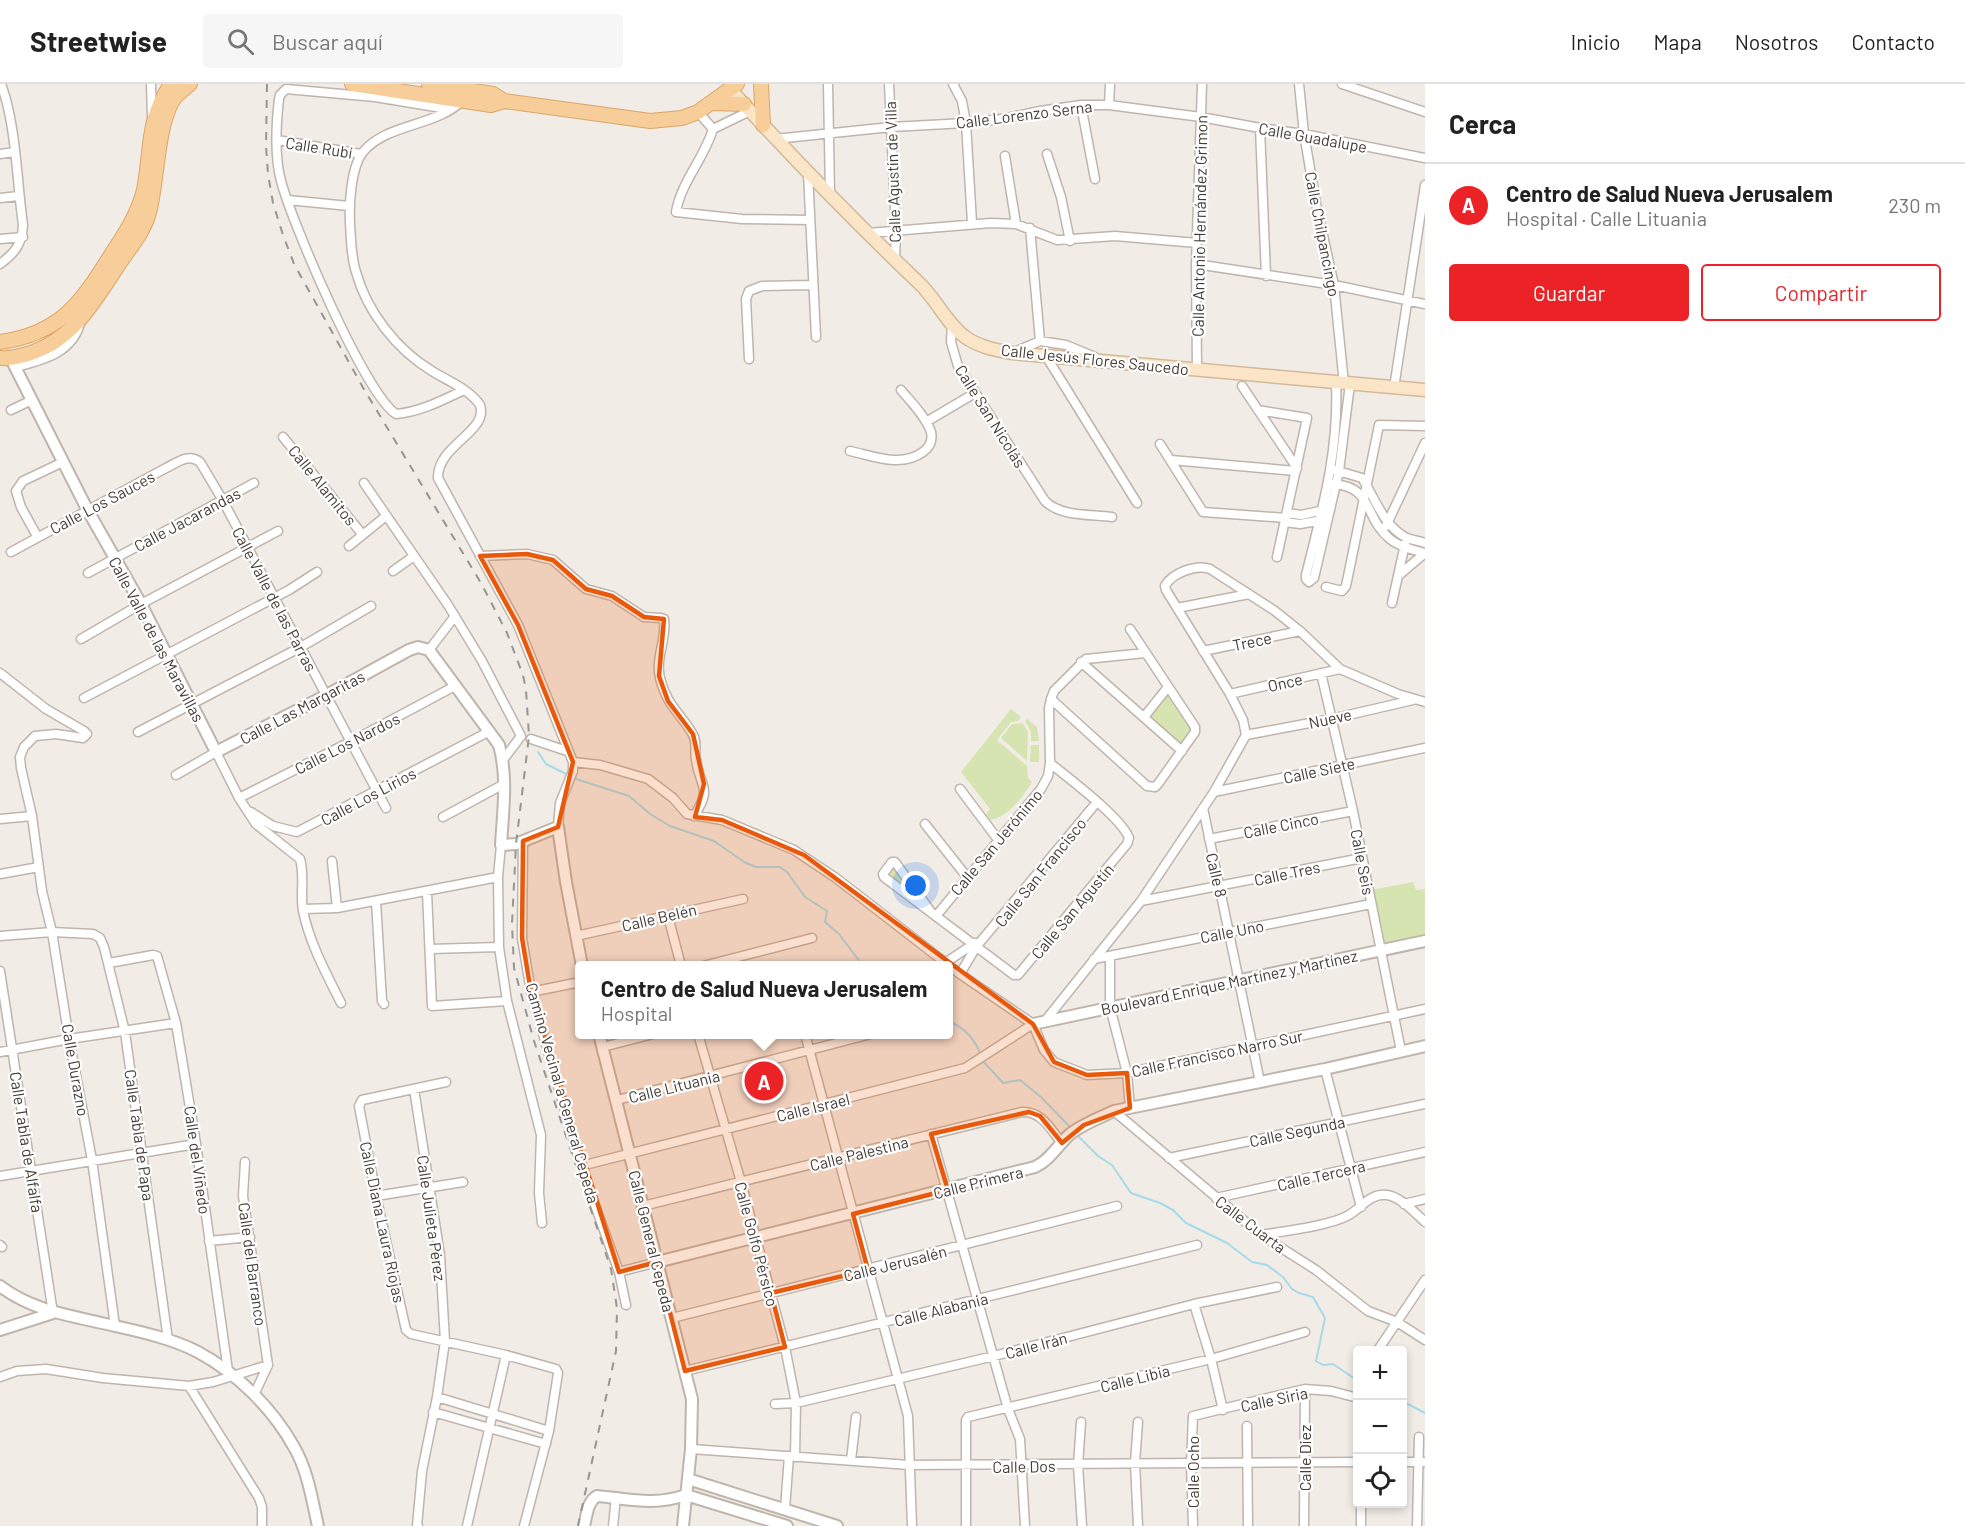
<!DOCTYPE html>
<html lang="es">
<meta charset="utf-8">
<style>
:root{--surface:#fff;--page:#f6f6f6;--text:#222;--muted:#767676;--line:#e0e0e0;--accent:#eb2327}
body{margin:0;font-family:Barlow,sans-serif;background:var(--page);color:var(--text)}
.controls{position:absolute;right:18px;bottom:18px;display:grid;overflow:hidden;border-radius:6px;box-shadow:0 3px 9px #0003}
.controls button{width:54px;height:54px;display:grid;place-items:center;padding:0;border:0;border-bottom:2px solid var(--line);background:var(--surface);color:var(--text);font:30px sans-serif}
.you{position:absolute;left:916px;top:802px;width:21px;height:21px;margin:-15px;border:4px solid #fff;border-radius:50%;background:#1a73e8;box-shadow:0 0 0 9px #1a73e833}
.badge{display:grid;place-items:center;width:39px;height:39px;border-radius:50%;background:var(--accent);color:#fff;font-size:20px;font-weight:700}
.pin{position:absolute;translate:-50% -50%;border:3px solid #fff;box-shadow:0 2px 6px #0006}
.popup{position:absolute;left:575px;top:877px;width:378px;height:78px;box-sizing:border-box;display:grid;place-content:center;border-radius:6px;background:var(--surface);filter:drop-shadow(0 2px 4px #0005);font-size:20px;white-space:nowrap;color:var(--muted)}
.popup b{font-size:22px;color:var(--text)}
.popup::after{content:'';position:absolute;left:50%;top:100%;margin-left:-12px;border:12px solid transparent;border-top-color:var(--surface)}
.list{margin:0;padding:0;list-style:none}
h2{display:flex;justify-content:space-between;align-items:center;height:78px;margin:0;padding:0 24px;font-size:26px}
h2 small{font-size:20px;font-weight:400;color:var(--muted)}
.list li{display:grid;grid-template-columns:39px 1fr auto;gap:18px;align-items:center;box-sizing:border-box;height:84px;padding:0 24px;border-top:2px solid var(--line)}
.list b{display:block;font-size:22px;white-space:nowrap}
.list p{margin:0;font-size:20px;white-space:nowrap;color:var(--muted)}
.list em{font-size:20px;font-style:normal;color:var(--muted)}
.actions{display:flex;gap:12px;padding:18px 24px}
.actions a{flex:1;padding:14px 0;border:2px solid var(--accent);border-radius:6px;text-align:center;font-size:21px;color:var(--accent)}
.actions .main{background:var(--accent);color:#fff}
.icon{flex:none;width:33px;height:33px;fill:none;stroke:currentColor;stroke-width:2;stroke-linecap:round;stroke-linejoin:round}
.map{position:relative;flex:none;width:1425px;height:1442px;overflow:hidden}
header{display:flex;align-items:center;gap:36px;box-sizing:border-box;height:84px;padding:0 30px;background:var(--surface);border-bottom:2px solid var(--line)}
header strong{font-size:28px}
nav{display:flex;gap:33px;margin-inline-start:auto;font-size:21px}
.search{width:420px;height:54px;background:var(--page);display:flex;align-items:center;gap:15px;box-sizing:border-box;padding:0 21px;border-radius:6px;color:var(--muted);font-size:22px}
main{display:flex}
aside{flex:1;background:var(--surface)}
.map>svg:first-child{display:block}
.green{fill:#d5e4b1}
.lines{fill:none;stroke-linecap:round;stroke-linejoin:round}
.stream{stroke:#a6daeb;stroke-width:2}
.minor-casing{stroke:#bfb5ac;stroke-width:11}
.tertiary-casing{stroke:#bfb5ac;stroke-width:14}
.secondary-casing{stroke:#d2ba9b;stroke-width:15}
.primary-casing{stroke:#dba66a;stroke-width:16}
.minor{stroke:#fff;stroke-width:8}
.tertiary{stroke:#fff;stroke-width:10}
.secondary{stroke:#fbe5c7;stroke-width:12}
.primary{stroke:#f7cd99;stroke-width:14}
.rail{stroke:#959595;stroke-width:2;stroke-dasharray:8 8;stroke-linecap:butt}
.marked{fill:#e8590c;fill-opacity:0.2;stroke:#e8590c;stroke-width:4.5;stroke-linejoin:round}
.labels{text-anchor:middle;dominant-baseline:central;stroke-width:4.5;stroke-linejoin:round;paint-order:stroke}
.street-label{font-size:16px;fill:#443c36;stroke:#fff}
</style>
<header>
<strong>Streetwise</strong>
<div class="search"><svg class="icon" aria-label="search" viewBox="0 0 24 24"><circle cx="10" cy="10" r="6"/><path d="M15 15l6 6"/></svg>Buscar aquí</div>
<nav><a>Inicio</a><a>Mapa</a><a>Nosotros</a><a>Contacto</a></nav>
</header>
<main>
<div class="map">
<svg width="1425" height="1442" viewBox="0 0 1425 1442">
<rect width="100%" height="100%" fill="#f2ece6"/>
<!-- green -->
<path class="green" d="M1167,608L1193,645L1181,660L1149,631Z
M1011,625L1021,633L1018,637L1011,638L997,656L1027,682L1028,694L1032,698C1022,714 1010,731 991,736L986,730L990,725L961,688Z
M1027,635L1037,643L1039,657H1031V648L1025,637Z
M1023,639L1028,648L1027,677L1001,654L1012,640Z
M1031,661H1039V678H1030Z
M895,780L928,826L886,793Z
M1413,798L1416,806L1425,805V851L1383,859L1371,806Z"/>
<g class="lines">
<!-- stream -->
<path class="stream" d="M538,668L546,680L568,691
M573,694L629,712L650,730L670,742L714,757L744,778L756,783H780L787,788L805,813L827,827L825,838L839,850L863,882
M948,937C965,944 974,954 981,971
M983,977L1003,999L1020,996L1041,1013L1071,1044
M1077,1051L1098,1072L1112,1081L1131,1109L1160,1119L1173,1126L1186,1139L1227,1159L1252,1178L1267,1181L1283,1193L1292,1205L1299,1209L1313,1213L1325,1234L1316,1277L1323,1281L1333,1280L1358,1297
M1402,1317L1425,1329"/>
<!-- minor casing -->
<g class="minor-casing">
<path id="minor" d="M151,0L152,33
M828,0L830,110
M889,0L896,146L895,176
M953,0L962,17L966,39L972,139
M1299,0L1304,50L1317,125L1334,201L1344,300
M1342,0L1425,28
M463,16C436,43 387,39 363,68C351,83 349,120 350,139C351,155 351,173 356,188C367,228 397,266 432,287C448,297 469,305 480,321C489,348 437,361 438,394L518,541L573,678V687L560,719L558,743
M1081,21L1095,95
M1109,21L1110,0
M448,25L375,13L286,5L280,11L279,15C276,41 274,71 281,97C292,139 365,310 396,330C420,328 443,316 464,306
M750,27L713,45C704,75 681,98 676,128L742,135L810,136
M698,28L713,45
M1260,44L1266,192
M775,55L891,43L966,39L1002,35L1040,27L1081,21H1109L1201,33L1260,44L1304,50L1425,74
M277,56L361,70
M0,70L14,68
M1047,70L1061,113L1070,157
M1005,72L1016,140
M808,89L816,253
M0,114L19,112
M288,116L349,122
M1030,144L1040,257
M868,149L991,139L1016,140L1057,156L1115,152L1197,159
M0,155L23,153
M0,180C15,169 22,160 23,141C17,99 16,39 1,0
M1196,180L1334,201L1425,220
M952,241L951,258L958,282L1045,417C1061,433 1091,430 1112,433
M1012,269L1040,257L1066,261L1095,273
M1046,272L1137,419
M749,275L746,215L749,207L762,202L812,201
M16,283C45,276 74,268 81,236
M1197,285L1196,180L1202,0
M1336,299C1339,368 1322,426 1306,491V495L1309,498L1314,494L1339,387L1350,300
M1242,302L1297,384
M1394,304L1425,101
M11,326L32,316
M1258,326L1307,334L1277,473
M926,338L975,309
M283,353L362,450
M1160,360L1203,428L1286,434
M850,367C873,372 901,384 923,368C930,363 933,357 931,348C926,333 911,318 901,306
M1171,376L1296,387
M1335,386L1362,394C1375,414 1384,443 1407,454C1412,456 1419,457 1425,459
M364,399L448,521L482,577L521,652
M1332,400C1374,402 1363,433 1390,455C1400,463 1413,466 1425,469
M1287,429L1301,431L1324,426
M1285,438L1300,440L1323,436
M1386,442L1425,359
M37,452L21,423L16,407L23,397L63,378
M349,462L386,432
M11,468L166,384C178,378 189,369 200,378L222,415L386,724
M480,472L527,470L553,476L586,505L612,512L644,533L661,534L664,535C667,555 655,574 660,594C666,620 680,629 692,649C698,658 694,667 696,676C700,704 713,703 694,732
M393,487L414,472
M88,489L254,399
M1399,491L1425,469
M1326,503L1342,507L1346,502L1379,341L1425,342
M1392,519L1405,460
M1177,524L1249,510
M81,555L141,520L278,447
M429,566L455,532
M1203,567L1300,547
M1081,578L1182,667
M0,589L46,625L84,647L87,650L83,654L56,650L35,652L24,663L20,673L21,684L32,732L42,807L52,848L69,955L92,1076L115,1242
M1321,589L1353,727L1401,967
M1230,610L1340,585
M84,614L289,506L317,488
M1051,615L1147,702L1155,703L1158,700L1195,648V643L1130,545
M1144,633L1168,603
M138,648L301,563L371,522
M1246,651L1331,635L1413,616
M531,655L567,667
M503,676L521,652
M573,678L600,681L648,695L673,714L687,730L722,736L794,766L836,794L960,890L1033,940
M176,691L216,668L239,714L256,740L300,775C305,792 300,810 303,827C310,860 326,889 341,919
M960,705L999,757
M1214,708L1425,664
M239,714L352,657L455,602
M1203,724L1260,998
M251,728L273,742L297,748L490,647
M443,733L504,700
M0,735L32,732
M925,740L967,793
M1209,755L1353,727
M523,757L522,854L531,908L581,1082L619,1188L626,1221
M501,761L498,793L499,863L507,917L541,1051L539,1109L542,1139
M332,777L337,824
M0,790L39,783
M427,808L432,922L507,917
M376,817L382,917L384,920
M1141,817L1362,774
M303,825L337,824L498,793
M931,828L895,778H892L883,790L884,793L1014,891H1018L1127,760L1129,754C1122,734 1068,694 1050,679
M668,832L681,882
M936,832L1041,705L1048,692L1050,679L1049,624L1051,615L1054,607L1086,575L1145,569
M0,852L52,848L93,850L100,854L104,863L125,948L168,1256
M576,852L743,815
M430,865L499,863
M1110,872V923L1127,989L1130,1024
M1094,875L1371,820
M109,879L153,871L157,872L176,939L196,1060L228,1287
M945,879L975,859
M703,882L812,854
M0,887L53,1229
M960,890L976,863L1097,718
M531,908L580,898
M1045,937L1141,817L1214,708L1246,651L1243,636L1230,610L1166,506L1165,502C1172,489 1196,480 1210,485L1275,527L1300,547L1340,585L1398,610L1425,618
M1033,940L1044,966L1054,978L1087,991L1127,989L1425,925
M698,950L741,1098L785,1263L796,1319L795,1373
M805,950L908,1332L912,1442
M603,963L653,950
M0,968L69,955L176,939
M1325,985L1361,1123
M446,998L362,1016L359,1022L376,1112L406,1246L411,1250L506,1271L556,1285L558,1289L549,1347L524,1442
M414,1005L440,1171L445,1257L437,1313L422,1387L417,1442H418
M617,1016L871,950
M1114,1027L1261,1151L1316,1186L1368,1227L1397,1238L1425,1256
M931,1050L1008,1325L1020,1355L1025,1442
M1169,1074L1425,1020
M245,1078L243,1112L268,1281
M581,1082L965,984L1033,940
M0,1092L196,1060
M376,1112L463,1098
M1216,1114L1425,1068
M1404,1120L1425,1115
M643,1122L1022,1028C1042,1027 1050,1045 1062,1059
M1261,1151C1284,1147 1328,1142 1347,1132C1361,1125 1369,1109 1387,1111C1401,1113 1415,1129 1425,1138
M209,1157L250,1153
M0,1161L2,1163
M619,1188L657,1178
M1194,1220L1211,1275L1223,1326
M672,1234L1117,1122
M1378,1266L1425,1196
M685,1287L1197,1161
M0,1293L17,1287L46,1285L103,1294L189,1302L213,1298L268,1281
M189,1302L259,1414L262,1423V1442
M254,1311L268,1281
M437,1313L549,1347
M775,1320L796,1319L994,1272L1194,1220L1277,1203
M433,1328L546,1360
M1081,1338L1078,1381L1082,1442
M1247,1342L1248,1442
M691,1365L909,1381L1358,1378
M851,1376L856,1333
M1402,1378H1425
M1361,1420V1442
M785,1425L789,1372
M467,1442L506,1271
M613,1442L616,1413
M966,1442V1336L968,1333L1211,1275L1305,1248
M1138,1442L1135,1379L1138,1338
M1193,1442L1191,1379L1193,1332L1305,1305L1331,1307L1358,1314
M1304,1442L1305,1305
M1417,1442L1419,1353"/>
</g>
<!-- tertiary casing -->
<g class="tertiary-casing">
<path id="tertiary" d="M11,275L87,425L141,520L216,668L327,611L409,566L418,563L429,566L499,661C508,693 503,727 501,761L516,760L558,743L566,798L582,882
M1033,940L1425,857
M599,950L692,1315L691,1365L683,1442
M657,1178L1035,1083C1050,1076 1058,1061 1070,1050C1083,1040 1099,1034 1114,1027L1325,985L1425,962
M0,1202C34,1228 74,1232 115,1242C142,1248 173,1255 198,1268C237,1289 273,1325 294,1363C308,1387 312,1416 318,1442
M0,1246L53,1229
M688,1395L837,1442
M584,1442C587,1431 587,1418 597,1412C630,1415 654,1422 686,1411L787,1442"/>
</g>
<!-- secondary casing -->
<g class="secondary-casing">
<path id="secondary" d="M730,5C791,72 853,136 918,198C936,214 945,238 965,253C979,263 996,266 1012,269L1425,306"/>
</g>
<!-- primary casing -->
<g class="primary-casing">
<path id="primary" d="M352,0L491,21L504,17
M429,0L493,10L504,17L650,37L682,34L698,28L737,0
M761,0L763,41
M711,19L744,20
M0,258C60,250 81,219 111,171C125,150 138,130 144,106C152,64 146,38 171,0
M0,274C12,275 20,272 31,269C74,254 93,219 117,183C127,167 142,151 148,132C158,101 156,36 176,12C180,8 185,4 190,0"/>
</g>
<!-- minor -->
<use href="#minor" class="minor"/>
<!-- tertiary -->
<use href="#tertiary" class="tertiary"/>
<!-- secondary -->
<use href="#secondary" class="secondary"/>
<!-- primary -->
<use href="#primary" class="primary"/>
<!-- rail -->
<path class="rail" d="M267,0L266,62L268,90L273,119L283,151L294,180L365,307L481,499L507,549L523,591L526,606L529,652L516,760L512,840L514,884L534,957L611,1185L617,1224L616,1267L578,1442"/>
</g>
<!-- marked area -->
<path class="marked" d="M527,470L553,476L586,505L612,512L644,533L664,535L659,592L668,617L693,650L704,700L695,733L722,736L804,771L1033,940L1054,978L1087,991L1127,989L1130,1024L1084,1041L1062,1059L1040,1032L1029,1028L931,1050L948,1106L853,1130L868,1186L771,1209L785,1263L685,1287L657,1178L619,1188L531,908L522,854L523,757L558,743L573,678L518,541L480,472Z"/>
<g class="labels">
<!-- street labels -->
<g class="street-label">
<text transform="translate(1024 30) rotate(-7)">Calle Lorenzo Serna</text>
<text transform="translate(1313 53) rotate(10)">Calle Guadalupe</text>
<text transform="translate(319 63) rotate(9)">Calle Rubí</text>
<text transform="translate(892 88) rotate(-92)">Calle Agustín de Villa</text>
<text transform="translate(1199 142) rotate(-89)">Calle Antonio Hernández Grimon</text>
<text transform="translate(1323 150) rotate(79)">Calle Chilpancingo</text>
<text transform="translate(1095 275) rotate(6)">Calle Jesús Flores Saucedo</text>
<text transform="translate(991 332) rotate(58)">Calle San Nicolás</text>
<text transform="translate(323 401) rotate(51)">Calle Alamitos</text>
<text transform="translate(102 418) rotate(-28)">Calle Los Sauces</text>
<text transform="translate(187 435) rotate(-28)">Calle Jacarandas</text>
<text transform="translate(275 515) rotate(62)">Calle Valle de las Parras</text>
<text transform="translate(157 555) rotate(62)">Calle Valle de las Maravillas</text>
<text transform="translate(1252 557) rotate(-12)">Trece</text>
<text transform="translate(1285 598) rotate(-13)">Once</text>
<text transform="translate(302 623) rotate(-28)">Calle Las Margaritas</text>
<text transform="translate(1330 634) rotate(-12)">Nueve</text>
<text transform="translate(347 659) rotate(-27)">Calle Los Nardos</text>
<text transform="translate(1319 686) rotate(-12)">Calle Siete</text>
<text transform="translate(368 712) rotate(-28)">Calle Los Lirios</text>
<text transform="translate(1281 741) rotate(-11)">Calle Cinco</text>
<text transform="translate(996 758) rotate(-50)">Calle San Jerónimo</text>
<text transform="translate(1363 778) rotate(79)">Calle Seis</text>
<text transform="translate(1040 788) rotate(-51)">Calle San Francisco</text>
<text transform="translate(1287 789) rotate(-12)">Calle Tres</text>
<text transform="translate(1217 791) rotate(77)">Calle 8</text>
<text transform="translate(1072 827) rotate(-50)">Calle San Agustín</text>
<text transform="translate(659 833) rotate(-13)">Calle Belén</text>
<text transform="translate(1232 847) rotate(-11)">Calle Uno</text>
<text transform="translate(1229 898) rotate(-12)">Boulevard Enrique Martínez y Martínez</text>
<text transform="translate(1217 969) rotate(-12)">Calle Francisco Narro Sur</text>
<text transform="translate(76 986) rotate(80)">Calle Durazno</text>
<text transform="translate(674 1002) rotate(-14)">Calle Lituania</text>
<text transform="translate(563 1009) rotate(74)">Camino Vecinal a General Cepeda</text>
<text transform="translate(813 1023) rotate(-14)">Calle Israel</text>
<text transform="translate(1297 1047) rotate(-12)">Calle Segunda</text>
<text transform="translate(140 1051) rotate(82)">Calle Tabla de Papa</text>
<text transform="translate(27 1058) rotate(81)">Calle Tabla de Alfalfa</text>
<text transform="translate(859 1069) rotate(-14)">Calle Palestina</text>
<text transform="translate(198 1076) rotate(82)">Calle del Viñedo</text>
<text transform="translate(1321 1091) rotate(-13)">Calle Tercera</text>
<text transform="translate(978 1098) rotate(-14)">Calle Primera</text>
<text transform="translate(432 1134) rotate(82)">Calle Julieta Pérez</text>
<text transform="translate(383 1138) rotate(78)">Calle Diana Laura Riojas</text>
<text transform="translate(1251 1140) rotate(37)">Calle Cuarta</text>
<text transform="translate(652 1157) rotate(76)">Calle General Cepeda</text>
<text transform="translate(757 1160) rotate(75)">Calle Golfo Pérsico</text>
<text transform="translate(895 1179) rotate(-14)">Calle Jerusalén</text>
<text transform="translate(253 1180) rotate(82)">Calle del Barranco</text>
<text transform="translate(941 1225) rotate(-14)">Calle Alabania</text>
<text transform="translate(1036 1261) rotate(-15)">Calle Irán</text>
<text transform="translate(1135 1294) rotate(-14)">Calle Libia</text>
<text transform="translate(1274 1315) rotate(-12)">Calle Siria</text>
<text transform="translate(1304 1374) rotate(-90)">Calle Diez</text>
<text transform="translate(1024 1382) rotate(-1)">Calle Dos</text>
<text transform="translate(1192 1388) rotate(-90)">Calle Ocho</text>
</g>
</g>
</svg>
<div class="controls">
<button>+</button>
<button>−</button>
<button><svg class="icon" aria-label="locate" viewBox="0 0 24 24"><circle cx="12" cy="12" r="6"/><path d="M12 2v4M12 18v4M2 12h4M18 12h4"/></svg></button>
</div>
<div class="you"></div>
<div class="pin badge" style="left:764px;top:997px">A</div>
<div class="popup"><b>Centro de Salud Nueva Jerusalem</b>Hospital</div>
</div>
<aside>
<h2>Cerca<small></small></h2>
<ul class="list">
<li><span class="badge">A</span><div><b>Centro de Salud Nueva Jerusalem</b><p>Hospital · Calle Lituania</p></div><em>230 m</em></li>
</ul>
<div class="actions"><a class="main">Guardar</a><a>Compartir</a></div>
</aside>
</main>
